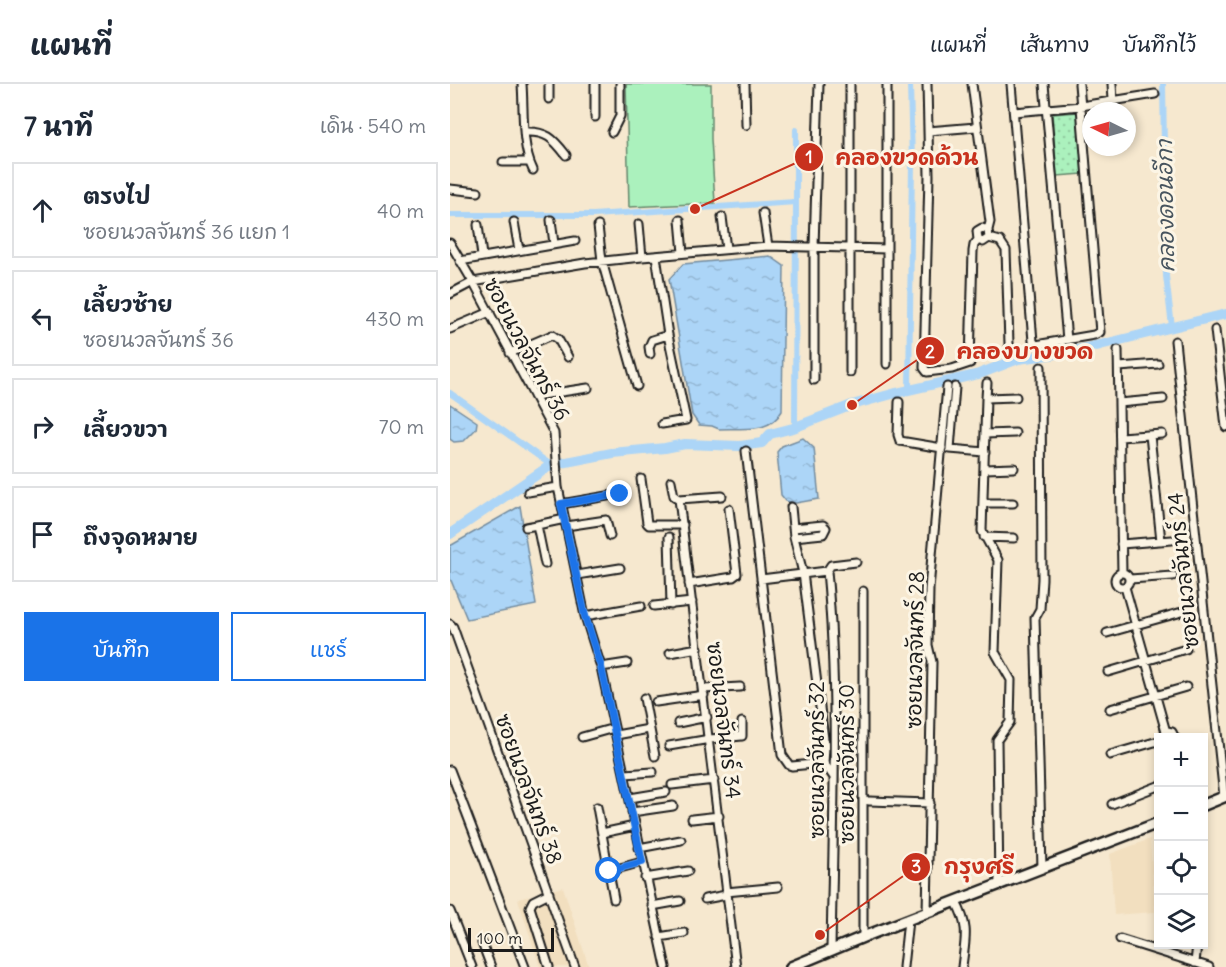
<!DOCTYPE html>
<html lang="th">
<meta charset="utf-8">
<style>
:root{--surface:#fff;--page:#f2f2f3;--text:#1f2937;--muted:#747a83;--line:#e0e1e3;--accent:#1a73e8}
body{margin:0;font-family:Delius,"Playpen Sans Thai",sans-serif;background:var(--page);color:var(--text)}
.controls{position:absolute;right:18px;bottom:18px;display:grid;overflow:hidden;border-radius:0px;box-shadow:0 3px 9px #0003}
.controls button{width:54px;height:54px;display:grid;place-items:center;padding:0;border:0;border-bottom:2px solid var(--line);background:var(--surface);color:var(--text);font:30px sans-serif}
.compass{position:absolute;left:632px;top:18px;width:54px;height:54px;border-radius:50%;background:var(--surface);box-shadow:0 3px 9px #0003;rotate:275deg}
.scale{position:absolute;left:18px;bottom:15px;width:86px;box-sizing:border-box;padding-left:6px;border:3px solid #1c1c1c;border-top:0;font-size:16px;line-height:21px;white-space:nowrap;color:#1c1c1c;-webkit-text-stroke:4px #fcf5e5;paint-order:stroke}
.stop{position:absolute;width:18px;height:18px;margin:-14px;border:4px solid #1a73e8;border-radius:50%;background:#fff}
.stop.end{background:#1a73e8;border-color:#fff;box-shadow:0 2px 6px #0008}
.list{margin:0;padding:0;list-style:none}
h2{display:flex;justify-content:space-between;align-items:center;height:78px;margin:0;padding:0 24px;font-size:26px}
h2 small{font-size:20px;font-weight:400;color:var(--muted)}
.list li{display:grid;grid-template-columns:39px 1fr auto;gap:18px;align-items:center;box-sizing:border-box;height:96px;margin:0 12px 12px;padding:0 12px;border:2px solid var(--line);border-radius:0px}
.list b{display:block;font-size:22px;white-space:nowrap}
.list p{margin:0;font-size:20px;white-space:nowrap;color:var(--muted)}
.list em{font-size:20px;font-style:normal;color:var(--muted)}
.actions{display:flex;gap:12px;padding:18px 24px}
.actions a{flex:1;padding:14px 0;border:2px solid var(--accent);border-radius:0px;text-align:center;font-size:21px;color:var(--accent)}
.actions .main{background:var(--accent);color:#fff}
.icon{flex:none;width:33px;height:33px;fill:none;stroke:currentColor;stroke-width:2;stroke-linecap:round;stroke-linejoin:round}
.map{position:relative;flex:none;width:776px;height:883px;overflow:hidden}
header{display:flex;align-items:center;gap:36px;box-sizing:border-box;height:84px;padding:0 30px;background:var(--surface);border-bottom:2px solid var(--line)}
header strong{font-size:28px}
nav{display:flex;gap:33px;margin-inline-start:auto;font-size:21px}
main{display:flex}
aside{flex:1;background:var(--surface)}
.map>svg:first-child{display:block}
.built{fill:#f2dfbf}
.park{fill:url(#park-dots);stroke:#64866c;stroke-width:1.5}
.pitch{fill:#abf1bd;stroke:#64866c;stroke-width:1.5}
.water{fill:url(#water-ripples);stroke:#728b9f;stroke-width:1.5}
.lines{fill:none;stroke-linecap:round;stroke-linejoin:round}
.canal{stroke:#acd5f7;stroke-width:6}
.river{stroke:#acd5f7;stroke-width:10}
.street-casing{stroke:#1c1c1c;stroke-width:11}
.secondary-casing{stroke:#1c1c1c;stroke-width:14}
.street{stroke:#fcf5e5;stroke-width:7}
.secondary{stroke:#fcf5e5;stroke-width:9}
.route{stroke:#1a73e8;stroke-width:8}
.labels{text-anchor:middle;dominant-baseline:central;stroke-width:6;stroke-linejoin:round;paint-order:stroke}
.street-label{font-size:21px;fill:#1c1c1c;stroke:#fcf5e5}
.water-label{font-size:22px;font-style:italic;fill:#47545e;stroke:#fcf5e5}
.leader{fill:none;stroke:#c8321e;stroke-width:2}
.callout-dot{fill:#c8321e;stroke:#fcf5e5;stroke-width:2}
.mark-label{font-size:18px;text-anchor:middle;font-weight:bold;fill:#fff}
.callout-label{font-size:22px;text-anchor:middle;font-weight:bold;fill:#c8321e;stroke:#fcf5e5;stroke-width:6;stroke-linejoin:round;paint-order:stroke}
</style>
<header>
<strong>แผนที่</strong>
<nav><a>แผนที่</a><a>เส้นทาง</a><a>บันทึกไว้</a></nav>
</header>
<main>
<aside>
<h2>7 นาที<small>เดิน · 540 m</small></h2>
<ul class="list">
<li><svg class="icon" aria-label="ahead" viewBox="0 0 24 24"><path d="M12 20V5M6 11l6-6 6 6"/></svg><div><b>ตรงไป</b><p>ซอยนวลจันทร์ 36 แยก 1</p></div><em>40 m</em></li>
<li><svg class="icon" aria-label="left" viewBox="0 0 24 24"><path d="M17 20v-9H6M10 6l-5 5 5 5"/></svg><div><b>เลี้ยวซ้าย</b><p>ซอยนวลจันทร์ 36</p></div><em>430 m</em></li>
<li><svg class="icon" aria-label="right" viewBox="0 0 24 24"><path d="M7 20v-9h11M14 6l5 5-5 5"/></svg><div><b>เลี้ยวขวา</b></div><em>70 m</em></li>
<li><svg class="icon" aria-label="arrive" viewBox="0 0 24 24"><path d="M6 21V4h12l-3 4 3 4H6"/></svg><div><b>ถึงจุดหมาย</b></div></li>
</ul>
<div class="actions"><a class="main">บันทึก</a><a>แชร์</a></div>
</aside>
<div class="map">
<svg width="776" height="883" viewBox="0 0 776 883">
<defs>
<pattern id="park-dots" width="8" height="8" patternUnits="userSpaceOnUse" patternTransform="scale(1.5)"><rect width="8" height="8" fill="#abf1bd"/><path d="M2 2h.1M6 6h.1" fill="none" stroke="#93cea2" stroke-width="1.8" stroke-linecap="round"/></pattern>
<pattern id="water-ripples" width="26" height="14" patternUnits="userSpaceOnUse" patternTransform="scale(1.5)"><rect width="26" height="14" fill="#acd5f7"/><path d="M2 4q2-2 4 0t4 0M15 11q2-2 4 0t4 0" fill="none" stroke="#93b6d3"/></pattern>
</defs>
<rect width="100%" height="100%" fill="#f6e8cf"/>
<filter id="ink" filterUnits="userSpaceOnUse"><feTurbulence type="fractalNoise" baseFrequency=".0167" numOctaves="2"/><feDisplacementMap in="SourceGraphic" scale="12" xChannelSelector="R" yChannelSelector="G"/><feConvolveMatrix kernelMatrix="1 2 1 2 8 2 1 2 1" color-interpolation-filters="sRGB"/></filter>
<g filter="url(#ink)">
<!-- built -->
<path class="built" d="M700,755L705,828L664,831L660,770Z
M113,803L139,883H90L68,815Z"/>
<!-- park -->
<path class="park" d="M628,28L633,90L607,92L602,30Z"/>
<!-- pitch -->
<path class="pitch" d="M176,0H261V55L265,119L179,123Z"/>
<!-- water -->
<path class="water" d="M320,172L334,182L332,327C318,351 293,343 269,345L262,342L249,341L242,331L219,195L233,180Z
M0,320L27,338L26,345L14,357L4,358L0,355Z
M353,354L364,364L369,415L346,419L336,417L331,411L327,368L332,362Z
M70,422L86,521L17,535L0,494V462Z"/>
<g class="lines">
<!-- canal -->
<path class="canal" d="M713,0L716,192L722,243
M346,118V46
M0,131H143L346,118L345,344
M459,306L462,78L460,0
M0,309L101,381"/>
<!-- river -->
<path class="river" d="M0,450L101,381L162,369L215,364L235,360L290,362L312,359L320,350L343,344L402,321L446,309L529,290L568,275L614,269L650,261L776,230"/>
<!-- street casing -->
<g class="street-casing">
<path id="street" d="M72,0C74,27 71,61 83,86
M99,0V15
M145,0V33
M295,0L296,41
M437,0V280
M477,0L479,92L474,284L477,288L502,285L520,279L523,167L524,161L528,156
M522,0L540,138L538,146L539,154L533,158L528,156L527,147L532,144L538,146
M561,0L583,257L586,261L644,251L650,248L629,0
M594,0L617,256
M662,0L663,16
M564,28L631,22L705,10
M478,47L526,43
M75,48C96,47 103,54 116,71
M162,48L170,32V0
M53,78H79
M0,105L28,108
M313,129L318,162
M272,133L276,165
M101,136L104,160
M230,136L233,169
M64,138L69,166
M189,140L192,173
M28,141L32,172
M148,142L152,177L187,302
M539,154L550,157L556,166L559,260
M0,159L23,198L104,349L108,403L135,532L151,583L216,883
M206,172L218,251L236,336L212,340
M10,177L125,157
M0,210L23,198L135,179L192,173L318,162L437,165
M0,245L40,228
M765,246L776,343
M725,257L774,713
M668,266L672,489
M60,269L102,251L108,255L118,273
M200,270L199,263L202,256L218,251
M591,283L592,495L590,525L585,534L592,784
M669,283L708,280
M400,288V0
M364,296V163L369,0
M505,303L500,365L535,368
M84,312L138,304
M536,314L537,299
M449,318L448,351L450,357L492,364
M669,319L713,315
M535,350L565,349
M700,351L711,457
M670,353L712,350
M296,367L332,671L339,681L342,682L374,679L383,692
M535,385L564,384
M191,395L197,439L199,441H233
M221,397L224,412L229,415L286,883
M78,408L108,403
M229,415L272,412
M534,419H563
M111,420L169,410
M341,423L344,453L353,489L375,663L374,679
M116,442L156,436L160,452
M76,443L87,441
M343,444L373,441L376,444L373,450L344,453
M219,453L221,521
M534,453L564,454
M671,460L722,456
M95,480L87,441L115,435
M377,487C389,613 383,740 381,866
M665 496a7 7 0 1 1 14 0a7 7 0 1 1-14 0Z
M127,491L170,484
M311,495L377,487L381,481L406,478
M680,495L723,492
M239,500L283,493L287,490L279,425
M675,503L716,648
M413,507V853
M204,522L242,518
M135,532L191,522
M0,540L3,543L125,883
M657,549L732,528
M220,569L248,564
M151,583L177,579
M658,588L736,565
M254,605L290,603
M194,614L205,672
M206,618L254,611
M660,625L736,603
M228,639L257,633
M166,651L199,645
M132,653L164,644
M711,654L717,647L722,648L725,654
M219,662L260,655L292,652V638
M660,671L708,657
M0,686L75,883
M175,690L203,688
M222,701L264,696
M180,714L216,708
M419,717L480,719
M662,720L708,702
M147,723L164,815
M182,728L223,722
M242,735L269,732
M152,749L185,742
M189,764L231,756
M159,787L192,778
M195,794L238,787
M549,801L547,656L560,638L561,596L545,568L548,476L532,447L536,314L566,313
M276,808L328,803
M255,815L276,811
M506,818C520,844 515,855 512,883
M202,822L230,817
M0,827L22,883
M477,829L482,578L478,561L479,505L497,303
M209,853L234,849
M670,855L759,883
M32,859L41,883
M745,879L747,860
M99,883L80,823L83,817L99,809
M453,883L458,836"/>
</g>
<!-- secondary casing -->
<g class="secondary-casing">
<path id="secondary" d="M754,721L776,712
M341,883L413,853L708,739"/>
</g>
<!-- street -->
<use href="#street" class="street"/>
<!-- secondary -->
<use href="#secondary" class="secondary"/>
</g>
</g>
<g class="lines" filter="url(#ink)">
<!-- route -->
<path class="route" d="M159,787L192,778L151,583L135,532L111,420L170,410"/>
</g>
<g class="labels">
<!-- street labels -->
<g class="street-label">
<text transform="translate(77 265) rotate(62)">ซอยนวลจันทร์ 36</text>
<text transform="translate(733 487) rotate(-96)">ซอยนวลจันทร์ 24</text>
<text transform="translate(465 566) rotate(-89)">ซอยนวลจันทร์ 28</text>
<text transform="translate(274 636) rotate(83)">ซอยนวลจันทร์ 34</text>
<text transform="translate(366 676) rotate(-90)">ซอยนวลจันทร์ 32</text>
<text transform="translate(396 680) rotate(-90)">ซอยนวลจันทร์ 30</text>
<text transform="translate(79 705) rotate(70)">ซอยนวลจันทร์ 38</text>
</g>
<!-- water labels -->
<g class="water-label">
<text transform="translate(715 122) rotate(-91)">คลองดอนอีกา</text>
</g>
</g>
<!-- callouts -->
<path class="leader" d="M245 125L359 73M402 321L480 267M370 851L466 783"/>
<g class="callout-dot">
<circle cx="245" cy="125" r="6"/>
<circle cx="402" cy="321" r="6"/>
<circle cx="370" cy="851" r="6"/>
<circle cx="359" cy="73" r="15"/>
<circle cx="480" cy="267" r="15"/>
<circle cx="466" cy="783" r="15"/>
</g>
<g class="mark-label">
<text x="359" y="79">1</text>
<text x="480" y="274">2</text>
<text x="466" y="789">3</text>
</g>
<g class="callout-label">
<text x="457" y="81">คลองขวดด้วน</text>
<text x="575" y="275">คลองบางขวด</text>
<text x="529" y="790">กรุงศรี</text>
</g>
</svg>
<div class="controls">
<button>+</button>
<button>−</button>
<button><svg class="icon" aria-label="locate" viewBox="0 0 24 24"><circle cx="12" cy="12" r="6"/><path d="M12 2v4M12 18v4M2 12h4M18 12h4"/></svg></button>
<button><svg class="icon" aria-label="layers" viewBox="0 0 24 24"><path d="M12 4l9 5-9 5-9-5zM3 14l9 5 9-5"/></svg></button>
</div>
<svg class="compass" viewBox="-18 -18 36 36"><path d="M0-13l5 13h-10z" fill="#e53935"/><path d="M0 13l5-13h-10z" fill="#747a83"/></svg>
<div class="scale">100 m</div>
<div class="stop" style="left:159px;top:787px"></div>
<div class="stop end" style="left:170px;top:410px"></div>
</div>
</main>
